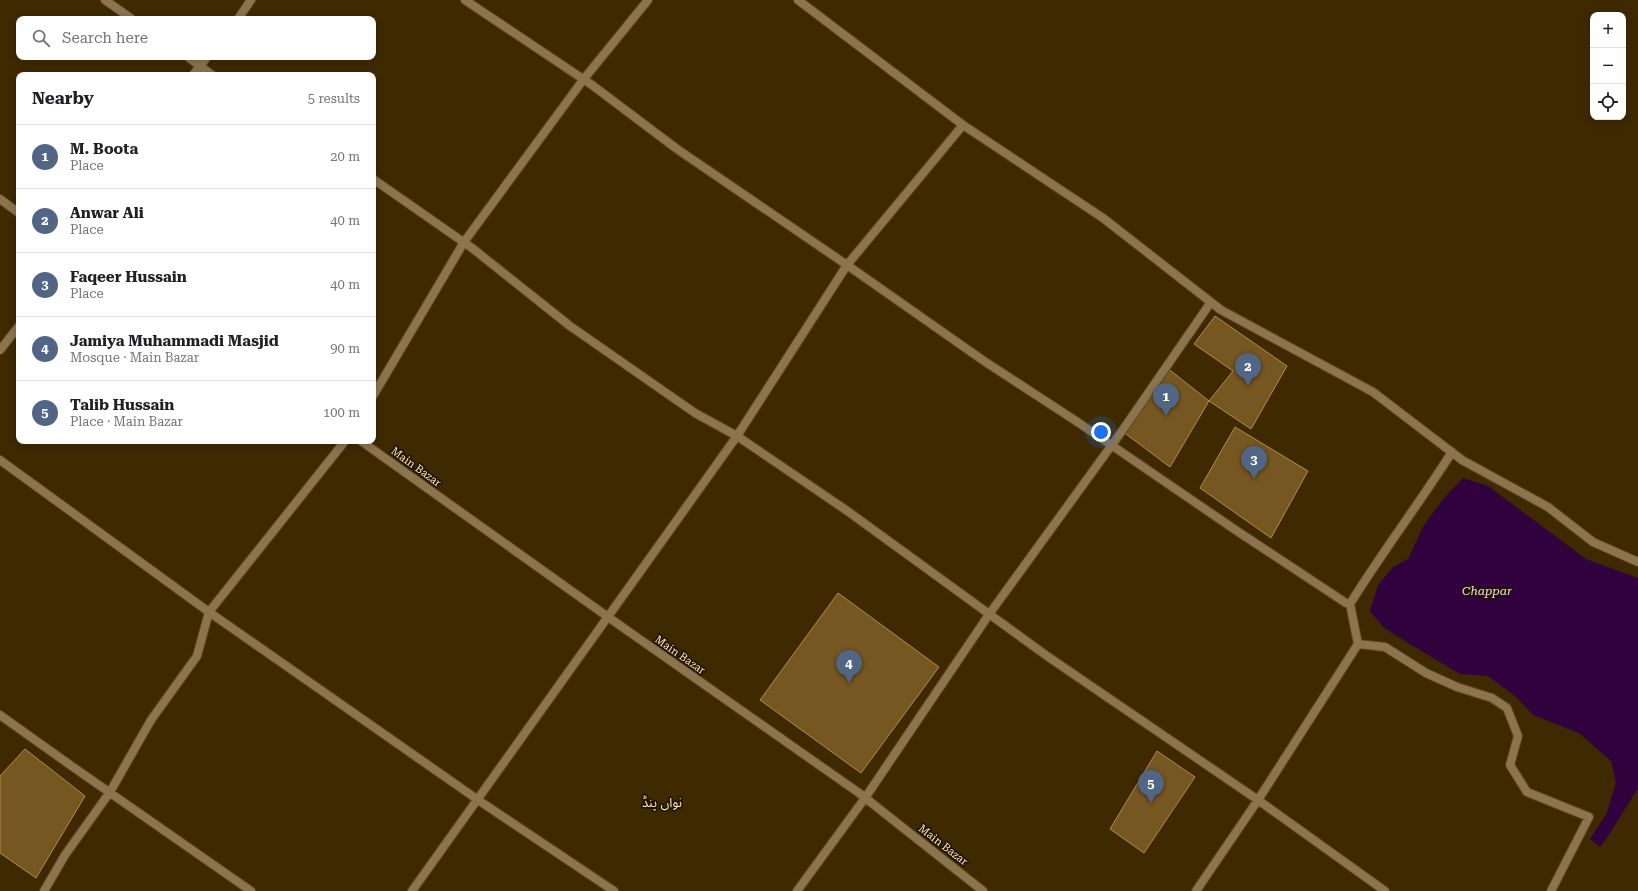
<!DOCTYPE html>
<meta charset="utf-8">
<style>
:root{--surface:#fff;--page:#f6f6f6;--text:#202124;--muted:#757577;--line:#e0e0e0;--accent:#516585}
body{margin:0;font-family:"Roboto Serif","Noto Sans Arabic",serif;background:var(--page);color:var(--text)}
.controls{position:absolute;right:12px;top:12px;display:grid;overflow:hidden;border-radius:8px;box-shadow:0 2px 10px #0003}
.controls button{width:36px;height:36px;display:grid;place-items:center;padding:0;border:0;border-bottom:1px solid var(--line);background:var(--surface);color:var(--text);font:20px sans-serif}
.you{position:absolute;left:1101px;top:432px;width:14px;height:14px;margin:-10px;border:3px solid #fff;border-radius:50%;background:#1a73e8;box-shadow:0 0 0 6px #1a73e833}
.badge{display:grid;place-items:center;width:26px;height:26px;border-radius:50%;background:var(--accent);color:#fff;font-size:13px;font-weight:700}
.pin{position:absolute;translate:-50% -33px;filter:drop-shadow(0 1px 2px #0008)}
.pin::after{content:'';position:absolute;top:21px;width:14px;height:12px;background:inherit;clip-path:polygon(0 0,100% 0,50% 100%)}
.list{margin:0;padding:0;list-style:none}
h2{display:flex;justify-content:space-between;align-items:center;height:52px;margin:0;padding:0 16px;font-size:17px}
h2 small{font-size:13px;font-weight:400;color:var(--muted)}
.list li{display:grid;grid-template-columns:26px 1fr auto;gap:12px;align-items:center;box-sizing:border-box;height:64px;padding:0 16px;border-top:1px solid var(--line)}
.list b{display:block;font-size:15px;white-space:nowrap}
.list p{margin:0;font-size:13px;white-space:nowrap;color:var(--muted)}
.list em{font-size:13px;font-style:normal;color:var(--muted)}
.icon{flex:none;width:22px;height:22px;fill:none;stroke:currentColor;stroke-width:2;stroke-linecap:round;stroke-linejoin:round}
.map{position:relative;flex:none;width:1638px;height:891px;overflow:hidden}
.search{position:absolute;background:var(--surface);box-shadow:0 2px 10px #0003;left:16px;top:16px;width:360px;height:44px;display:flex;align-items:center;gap:10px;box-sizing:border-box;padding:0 14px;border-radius:8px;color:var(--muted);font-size:15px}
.panel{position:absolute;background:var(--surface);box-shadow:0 2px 10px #0003;left:16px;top:72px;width:360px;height:372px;border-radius:8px}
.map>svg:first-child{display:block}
.water{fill:#32023e}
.building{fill:#765721;stroke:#b58b44}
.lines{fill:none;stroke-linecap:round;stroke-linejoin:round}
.street-casing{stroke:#5c4720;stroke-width:10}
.street{stroke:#8c744f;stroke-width:8}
.labels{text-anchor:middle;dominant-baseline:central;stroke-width:3.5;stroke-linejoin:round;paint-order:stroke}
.street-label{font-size:11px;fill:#fbe5c2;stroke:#201300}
.water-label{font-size:12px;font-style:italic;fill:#edddf2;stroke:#201300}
.quarter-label{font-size:13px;fill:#fbe5c2;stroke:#201300}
</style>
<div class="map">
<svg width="1638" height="891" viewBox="0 0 1638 891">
<rect width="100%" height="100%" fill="#3e2901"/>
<!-- water -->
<path class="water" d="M1463,478L1488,486L1586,559L1638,578V788L1609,835L1600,847L1590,839L1607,813L1616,782L1611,761L1579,733L1533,715L1515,696L1488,676L1460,674L1408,643L1383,627L1370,611L1378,585L1393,567L1408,559L1424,525L1444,498Z"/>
<!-- building -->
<path class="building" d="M1215,316L1287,366L1251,429L1209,401L1233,371L1194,344Z
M1166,367L1209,401L1170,467L1122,431Z
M1235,427L1308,471L1271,538L1200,488Z
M838,593L939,667L861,773L760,700Z
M25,749L85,796L36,878L0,853V776Z
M1157,751L1195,777L1144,853L1110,829Z"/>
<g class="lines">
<!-- street casing -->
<g class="street-casing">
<path id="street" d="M105,0L132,19
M465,0L592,85L677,149L847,265L984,361L1079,423L1237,531L1346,603L1350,604C1382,552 1419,504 1452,452
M798,0L963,125L1103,218L1221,310L1373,392L1462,460L1548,507L1593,542L1638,562
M238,19L251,0
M188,57L212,75
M193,75L207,57
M373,179L472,248L570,326L695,413L737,436L846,510L1047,656L1258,800L1385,891
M0,199L19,213
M0,350L19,326
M373,396L464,242L583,80L648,0
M361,441L608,617L859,793L983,891
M0,460L209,612L481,802L614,891
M1358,644L1385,647L1426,673L1457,687L1492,698L1507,708L1518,736L1510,765L1527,792L1589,817L1551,891
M0,715L73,767L251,891
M44,891L65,855L110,792L151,720L197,656L209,612L345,441
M412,891L737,436L847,265L963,125
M797,891L865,798L990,613L1122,431L1211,302
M1196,891L1258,800L1358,644L1350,604"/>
</g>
<!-- street -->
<use href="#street" class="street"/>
</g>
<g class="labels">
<!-- street labels -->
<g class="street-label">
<text transform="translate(416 467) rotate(36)">Main Bazar</text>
<text transform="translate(680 655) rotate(35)">Main Bazar</text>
<text transform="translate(943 845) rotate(38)">Main Bazar</text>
</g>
<!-- water labels -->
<g class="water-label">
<text x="1487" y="591">Chappar</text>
</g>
<!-- quarter labels -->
<g class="quarter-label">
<text x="662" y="802">نواں پنڈ</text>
</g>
</g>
</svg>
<div class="controls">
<button>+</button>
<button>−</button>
<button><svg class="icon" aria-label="locate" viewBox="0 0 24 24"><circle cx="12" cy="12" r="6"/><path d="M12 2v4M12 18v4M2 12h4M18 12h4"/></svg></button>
</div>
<div class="you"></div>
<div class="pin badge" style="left:1166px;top:416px">1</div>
<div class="pin badge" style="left:1248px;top:386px">2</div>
<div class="pin badge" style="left:1254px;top:479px">3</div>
<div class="pin badge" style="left:849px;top:683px">4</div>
<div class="pin badge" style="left:1151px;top:803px">5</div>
<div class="search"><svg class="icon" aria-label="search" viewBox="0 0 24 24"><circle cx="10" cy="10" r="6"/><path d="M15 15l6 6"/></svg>Search here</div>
<section class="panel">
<h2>Nearby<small>5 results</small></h2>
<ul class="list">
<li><span class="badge">1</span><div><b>M. Boota</b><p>Place</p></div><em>20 m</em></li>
<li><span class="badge">2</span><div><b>Anwar Ali</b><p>Place</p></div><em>40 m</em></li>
<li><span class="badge">3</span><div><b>Faqeer Hussain</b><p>Place</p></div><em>40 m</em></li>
<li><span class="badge">4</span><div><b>Jamiya Muhammadi Masjid</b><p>Mosque · Main Bazar</p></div><em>90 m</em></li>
<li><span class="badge">5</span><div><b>Talib Hussain</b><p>Place · Main Bazar</p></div><em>100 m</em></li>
</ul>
</section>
</div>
